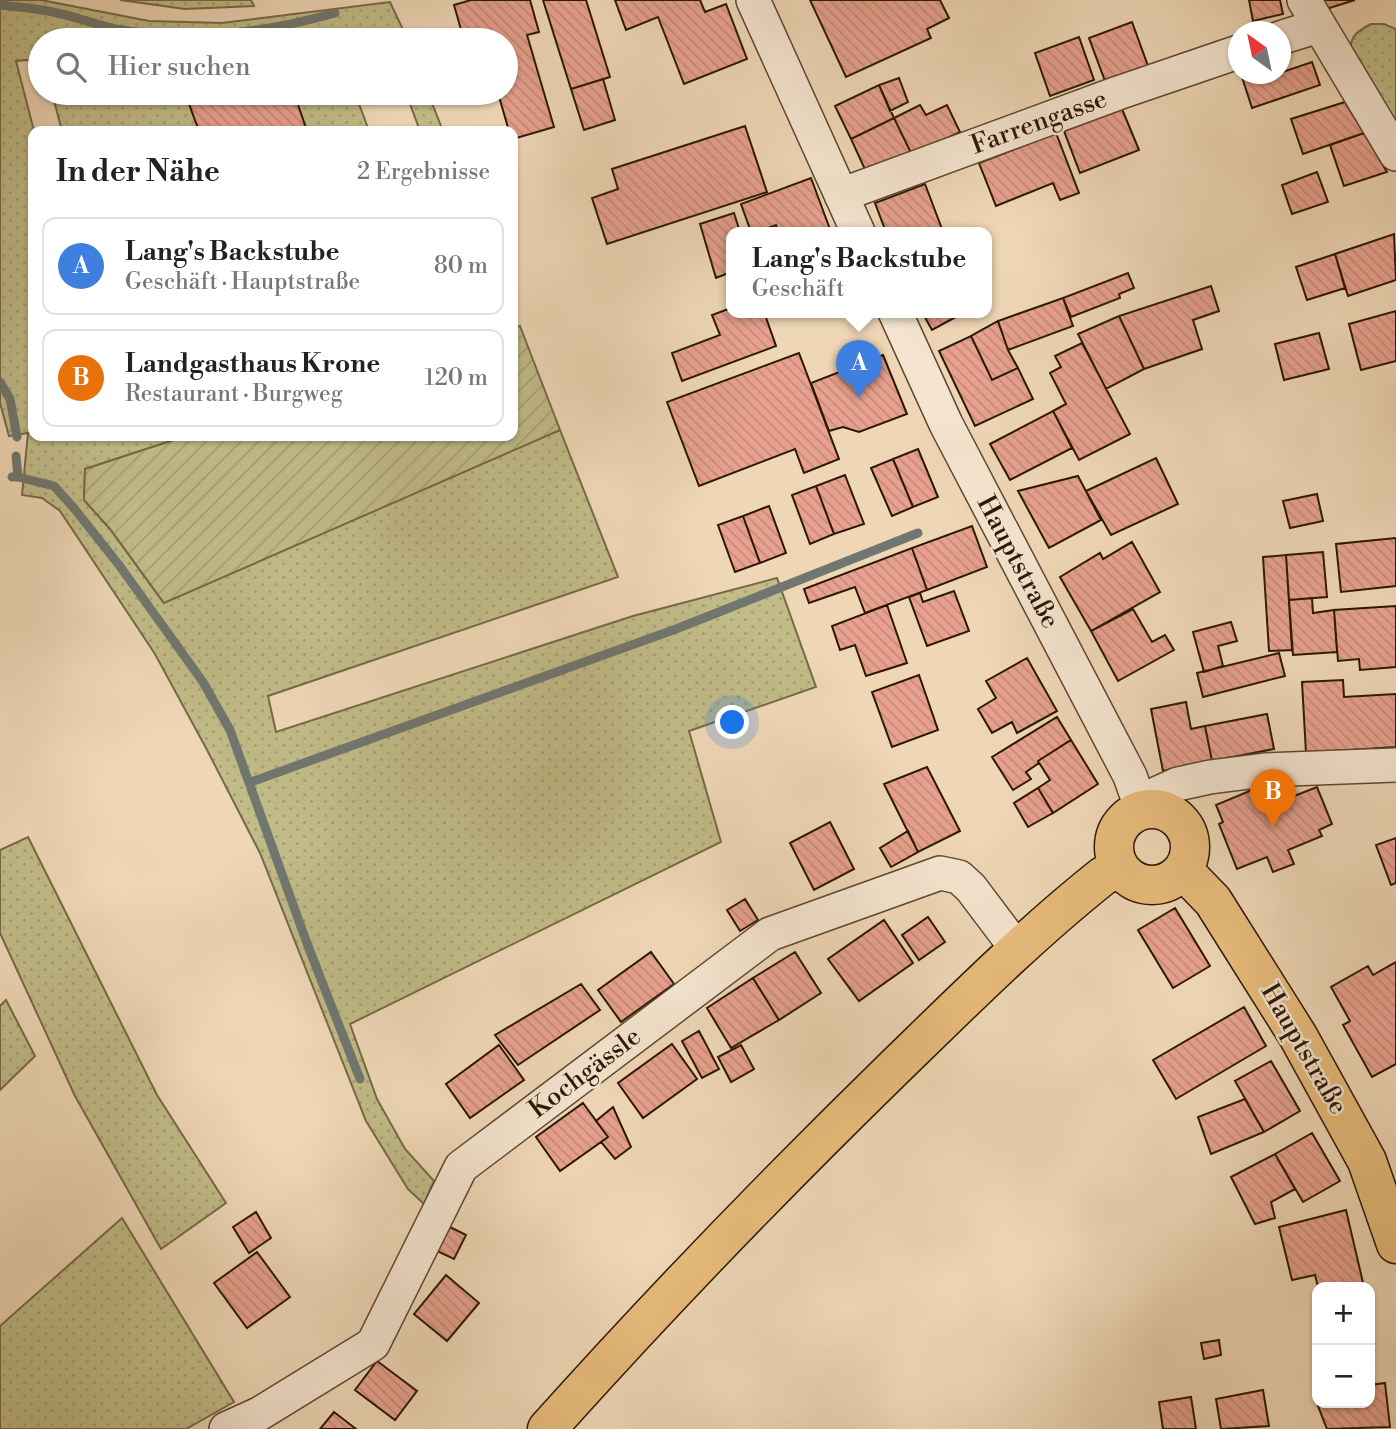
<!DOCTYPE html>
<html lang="de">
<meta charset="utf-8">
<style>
:root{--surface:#fff;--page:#f2f2f2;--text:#222;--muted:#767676;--line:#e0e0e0;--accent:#7c3aed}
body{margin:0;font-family:"Libre Bodoni",serif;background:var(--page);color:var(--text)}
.controls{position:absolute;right:21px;bottom:21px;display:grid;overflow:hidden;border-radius:14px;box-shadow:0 2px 5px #0004}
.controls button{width:63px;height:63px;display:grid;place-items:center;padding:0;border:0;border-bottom:2px solid var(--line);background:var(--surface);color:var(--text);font:35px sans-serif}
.compass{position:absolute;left:1228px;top:21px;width:63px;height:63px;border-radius:50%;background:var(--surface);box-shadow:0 2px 5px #0004;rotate:327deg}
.you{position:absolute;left:733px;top:723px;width:24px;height:24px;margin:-18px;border:5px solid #fff;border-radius:50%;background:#1a73e8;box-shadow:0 0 0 10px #1a73e833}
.badge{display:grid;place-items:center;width:46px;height:46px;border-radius:50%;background:var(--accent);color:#fff;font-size:23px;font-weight:700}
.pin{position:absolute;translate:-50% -58px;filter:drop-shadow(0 2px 4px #0008)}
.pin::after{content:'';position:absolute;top:37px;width:24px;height:21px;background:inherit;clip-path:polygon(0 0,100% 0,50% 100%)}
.popup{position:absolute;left:726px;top:227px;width:266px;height:91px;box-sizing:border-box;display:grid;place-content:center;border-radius:14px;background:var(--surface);filter:drop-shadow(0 2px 5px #0005);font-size:23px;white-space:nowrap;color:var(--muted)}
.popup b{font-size:26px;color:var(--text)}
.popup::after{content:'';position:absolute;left:50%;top:100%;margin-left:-14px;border:14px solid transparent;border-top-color:var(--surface)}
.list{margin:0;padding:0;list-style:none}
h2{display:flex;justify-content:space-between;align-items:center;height:91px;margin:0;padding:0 28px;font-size:30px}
h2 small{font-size:23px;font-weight:400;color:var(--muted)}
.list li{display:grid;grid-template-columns:46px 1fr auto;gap:21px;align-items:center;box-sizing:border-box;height:98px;margin:0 14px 14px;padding:0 14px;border:2px solid var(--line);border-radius:14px}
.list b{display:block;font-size:26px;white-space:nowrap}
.list p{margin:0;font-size:23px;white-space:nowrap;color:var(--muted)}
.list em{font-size:23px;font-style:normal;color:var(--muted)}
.icon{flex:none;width:38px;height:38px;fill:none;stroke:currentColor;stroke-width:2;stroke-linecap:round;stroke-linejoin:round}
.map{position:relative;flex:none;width:1396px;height:1429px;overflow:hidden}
.search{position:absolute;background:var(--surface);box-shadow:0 2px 5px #0004;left:28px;top:28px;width:490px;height:77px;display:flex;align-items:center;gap:18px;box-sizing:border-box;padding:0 24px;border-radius:38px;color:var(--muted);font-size:26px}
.panel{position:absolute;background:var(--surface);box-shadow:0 2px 5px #0004;left:28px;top:126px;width:490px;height:315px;border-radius:14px}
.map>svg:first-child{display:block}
.grass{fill:url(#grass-dots);stroke:#766a46;stroke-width:2}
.garden{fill:url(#garden-furrows);stroke:#766a46;stroke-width:2}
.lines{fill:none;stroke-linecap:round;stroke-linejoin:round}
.stream{stroke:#707770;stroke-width:9}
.building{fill:url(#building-back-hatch);stroke:#2c1705;stroke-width:2}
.minor-casing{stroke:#5d4731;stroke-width:36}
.major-casing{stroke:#2c1705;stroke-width:41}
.minor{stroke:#f5e5d0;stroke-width:33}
.major{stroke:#e8bc7b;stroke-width:38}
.labels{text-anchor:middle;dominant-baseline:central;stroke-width:5;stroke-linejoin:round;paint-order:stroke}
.street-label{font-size:26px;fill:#2c1705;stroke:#f5e5d0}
</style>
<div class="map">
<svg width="1396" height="1429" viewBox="0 0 1396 1429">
<defs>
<pattern id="grass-dots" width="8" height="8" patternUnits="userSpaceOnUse" patternTransform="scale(1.75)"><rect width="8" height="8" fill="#c1bc88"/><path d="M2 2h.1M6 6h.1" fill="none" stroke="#a6a174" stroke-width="1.8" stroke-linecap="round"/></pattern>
<pattern id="garden-furrows" width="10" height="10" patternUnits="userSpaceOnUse" patternTransform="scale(1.75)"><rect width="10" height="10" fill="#c1bc88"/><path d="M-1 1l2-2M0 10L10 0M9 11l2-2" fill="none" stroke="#a6a174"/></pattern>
<pattern id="building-back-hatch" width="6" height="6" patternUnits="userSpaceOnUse" patternTransform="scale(1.75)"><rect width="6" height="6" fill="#e7a18e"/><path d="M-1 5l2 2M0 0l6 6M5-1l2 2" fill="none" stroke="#c68a79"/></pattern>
</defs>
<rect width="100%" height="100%" fill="#efd7b6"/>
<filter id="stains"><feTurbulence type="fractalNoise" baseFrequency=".00286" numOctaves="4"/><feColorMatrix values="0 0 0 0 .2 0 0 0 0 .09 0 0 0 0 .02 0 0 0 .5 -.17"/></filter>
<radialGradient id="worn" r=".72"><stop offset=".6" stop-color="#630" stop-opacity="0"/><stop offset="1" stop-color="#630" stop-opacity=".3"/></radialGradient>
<!-- grass -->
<path class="grass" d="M0,0H41L149,21L222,23L390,2L408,40H40V59L16,61L34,131L33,436H186L85,469L84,500L110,529L163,602L560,430L618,577L268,696L276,732L633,616L777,578L816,687L689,731L721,842L350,1024L377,1099L405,1149L434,1181L424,1204L408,1189L366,1121L260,853L206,748L155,654L60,511L42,498L22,495L28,433L9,436L0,403Z
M120,0H251L254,6L185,9Z
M1371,24H1384L1396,29V122L1351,52C1349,36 1358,31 1371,24Z
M52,93H387L358,101L369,131H62Z
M406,93H428L443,131H420Z
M28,837L157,1095L226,1203L161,1249L75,1096L0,933V850Z
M6,1000L35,1056L0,1090V1006Z
M122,1218L234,1402L186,1429H0V1326Z"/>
<!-- garden -->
<path class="garden" d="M520,326L560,430L164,603L110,529L84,500L85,469L186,436H513V328Z"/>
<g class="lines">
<!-- stream -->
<path class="stream" d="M0,5C16,7 32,8 48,11C71,15 93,24 116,29C190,43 264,33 335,13
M0,382L10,399L17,437
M16,456L18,477
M12,477H18L54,486L73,507L119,565L203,682L230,730L308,946L360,1079
M251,782L676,629L918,533"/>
</g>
<!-- building -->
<path class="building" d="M471,0H530L539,32L527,35L554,127L513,139V131H509L498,93H506V40H464L454,5Z
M543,0H586L610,77L571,89Z
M615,0H700L705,12L726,4L747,59L684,84L658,17L626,30Z
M810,0H940L949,18L927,29L931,38L846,77Z
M1249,0H1280L1283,14L1253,21Z
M1316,0H1355L1320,11Z
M1132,22L1148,66L1105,81L1089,38Z
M1079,37L1094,80L1050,96L1035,53Z
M1312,62L1320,85L1252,108L1241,74H1267L1268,77Z
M899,78L908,102L890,111L879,85Z
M603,79L615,120L584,130L571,89Z
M879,85L894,118L851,139L835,106Z
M185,93H294L307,131H199Z
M1345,102L1364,133L1303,154L1291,119Z
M920,105L926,115L947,105L960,132L912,155L894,118Z
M1122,109L1139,150L1080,173L1064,131Z
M894,118L912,155L868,176L851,139Z
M745,126L767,192L607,244L592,198L618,189L612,169Z
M1056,133L1079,193L1060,200L1053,183L996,206L979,163Z
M1364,133L1387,172L1344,186L1330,145Z
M1317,172L1328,202L1292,214L1282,185Z
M811,178L831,232H778L776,225L758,232H751L741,204Z
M925,184L942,229L935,232H886L875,203Z
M734,213L740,232H731V272L716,278L700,224Z
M1394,234L1396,280L1348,296L1335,254Z
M1335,254L1345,288L1307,300L1296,267Z
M1128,273L1134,288L1119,294L1120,298L1071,317L1063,298Z
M1211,286L1219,311L1193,320L1202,349L1144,369L1119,316Z
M1063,298L1073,326L1008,350L998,321Z
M731,308V312H764L776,346L682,381L672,353L720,335L712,315Z
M1396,311V361L1361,370L1349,324Z
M922,312H965L932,330Z
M1119,316L1144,369L1106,389L1078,334Z
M998,321L1008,350L1018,368L992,380L971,336Z
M1319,333L1329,369L1284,380L1275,344Z
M971,336L992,380L1018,368L1033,399L975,426L939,351Z
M1082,343L1130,434L1079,460L1053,411L1066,404L1050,373L1061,367L1055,356Z
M799,353L839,459L804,473L795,449L699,486L667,402Z
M883,355L907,414L859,432L843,427L829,431L811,383Z
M1053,411L1072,448L1010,480L990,444Z
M918,449L938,497L913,507L893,459Z
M1156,458L1178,504L1111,535L1086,491Z
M893,459L913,507L892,516L871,468Z
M845,475L864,524L834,534L816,486Z
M1078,476L1101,520L1049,548L1018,491Z
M816,486L834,534L810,544L792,495Z
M1317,494L1323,521L1290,528L1283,501Z
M769,506L786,553L760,563L743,516Z
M743,516L760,563L735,572L718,525Z
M972,526L987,567L927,590L912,548Z
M1396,538V586L1341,592L1336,544Z
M1132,542L1160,592L1091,631L1060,577L1100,553L1103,559Z
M912,548L927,590L865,613L855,587L809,603L804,589Z
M1323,552L1327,597L1289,600L1286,555Z
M1286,555L1292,650L1269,651L1263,557Z
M954,591L969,631L927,646L909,597L920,593L923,602Z
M1312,598L1313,613L1334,610L1337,652L1293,655L1289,600Z
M887,605L907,663L866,676L855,645L840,650L832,626Z
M1396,606V667L1360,670L1359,659L1338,661L1334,610Z
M1133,609L1152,642L1165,635L1174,650L1118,681L1091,631Z
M1231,622L1237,641L1218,646L1223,666L1204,672L1193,632Z
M1279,653L1285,676L1203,697L1197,673Z
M1027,658L1057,711L1017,733L1012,722L992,733L978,709L996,698L986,681Z
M919,675L938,730L892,747L872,692Z
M1343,680L1344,697L1396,694V747L1306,753L1302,682Z
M1186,702L1191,729L1205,726L1212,761L1163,771L1151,709Z
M1267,714L1274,749L1212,761L1205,726Z
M1057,717L1071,740L1038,761L1039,763L1026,772L1031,779L1013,790L992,757Z
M1071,740L1098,784L1053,813L1038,788L1050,780L1038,761Z
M927,767L960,831L918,852L884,784Z
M1276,780L1284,800L1317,787L1332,824L1319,830L1322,836L1288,850L1294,864L1273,872L1267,857L1237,869L1219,824L1223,822L1216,805Z
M1038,788L1053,813L1028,827L1014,803Z
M830,822L854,869L814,890L790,843Z
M908,831L918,852L891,867L880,848Z
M1396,838V883L1391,885L1376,845Z
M745,899L758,920L740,931L727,910Z
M1175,908L1210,966L1173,988L1138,930Z
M928,917L945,942L919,960L902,935Z
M884,920L913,963L859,1001L828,959Z
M651,952L674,984L621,1022L598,990Z
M795,952L821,993L779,1020L753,978Z
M1396,962V1064L1372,1077L1343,1025L1350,1021L1331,987L1368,966L1373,975Z
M753,978L779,1020L731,1048L707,1008Z
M581,984L600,1010L518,1065L495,1035Z
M1244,1007L1266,1046L1176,1099L1153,1060Z
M699,1031L719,1069L702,1078L682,1041Z
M672,1044L697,1079L643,1118L618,1083Z
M499,1045L524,1080L470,1118L446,1084Z
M741,1045L754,1069L731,1082L718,1057Z
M1271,1061L1300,1111L1264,1132L1235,1081Z
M1245,1099L1264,1132L1211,1154L1198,1117Z
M583,1103L608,1137L560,1171L536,1137Z
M613,1107L631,1147L615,1159L601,1142L608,1137L596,1121Z
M1312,1133L1340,1181L1303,1202L1275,1154Z
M1275,1154L1295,1189L1271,1202L1275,1218L1255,1224L1231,1177Z
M1346,1210L1364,1287H1318L1315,1275L1292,1280L1279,1227Z
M256,1212L271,1238L249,1253L233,1227Z
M450,1227L466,1235L454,1259L437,1251Z
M257,1252L290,1297L247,1328L214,1283Z
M446,1275L479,1303L447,1341L414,1314Z
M1219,1340L1221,1355L1204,1359L1201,1343Z
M377,1361L417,1391L395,1420L355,1390Z
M1385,1383L1390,1427L1327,1429L1318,1406L1370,1403V1385Z
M1263,1390L1269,1426L1221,1429L1216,1399Z
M1191,1397L1196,1429H1163L1159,1402Z
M334,1412L356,1429H320Z"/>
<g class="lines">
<!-- minor casing -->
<g class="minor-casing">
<path id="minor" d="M753,0L858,232
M1304,0L1396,154
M1280,38L1318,26
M841,195L1118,93L1238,52
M895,312L946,424L1130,776L1142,810
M1149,809L1156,794L1178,784L1210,777L1265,770L1396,765
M226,1429L259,1414L373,1344L461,1167L770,934L940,873L959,877L971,888L1017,949"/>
</g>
<!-- major casing -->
<g class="major-casing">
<path id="major" d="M1114 847a38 38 0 1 1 76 0a38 38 0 1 1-76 0Z
M1183,870L1213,901L1298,1036L1367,1161L1396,1244
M547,1429C659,1304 776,1183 896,1066C964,1000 1030,934 1103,876L1119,868"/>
</g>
<!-- minor -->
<use href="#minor" class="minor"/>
<!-- major -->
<use href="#major" class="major"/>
</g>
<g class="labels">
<!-- street labels -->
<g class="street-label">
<text transform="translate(1039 122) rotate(-20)">Farrengasse</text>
<text transform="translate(1018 562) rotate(62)">Hauptstraße</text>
<text transform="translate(1304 1049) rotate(60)">Hauptstraße</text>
<text transform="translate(585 1073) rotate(-37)">Kochgässle</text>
</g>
</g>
<rect width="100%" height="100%" filter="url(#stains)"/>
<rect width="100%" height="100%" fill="url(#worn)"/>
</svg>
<div class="controls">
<button>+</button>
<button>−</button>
</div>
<svg class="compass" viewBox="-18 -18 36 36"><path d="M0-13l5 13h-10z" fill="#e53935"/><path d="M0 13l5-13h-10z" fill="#767676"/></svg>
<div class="you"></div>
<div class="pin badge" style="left:859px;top:398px;background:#3f7fe0">A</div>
<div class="popup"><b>Lang's Backstube</b>Geschäft</div>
<div class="pin badge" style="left:1273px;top:827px;background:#e8710a">B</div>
<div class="search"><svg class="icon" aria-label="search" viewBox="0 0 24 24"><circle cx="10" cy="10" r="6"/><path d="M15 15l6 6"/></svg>Hier suchen</div>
<section class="panel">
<h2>In der Nähe<small>2 Ergebnisse</small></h2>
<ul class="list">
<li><span class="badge" style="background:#3f7fe0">A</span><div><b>Lang's Backstube</b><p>Geschäft · Hauptstraße</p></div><em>80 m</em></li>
<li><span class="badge" style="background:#e8710a">B</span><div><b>Landgasthaus Krone</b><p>Restaurant · Burgweg</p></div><em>120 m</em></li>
</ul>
</section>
</div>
